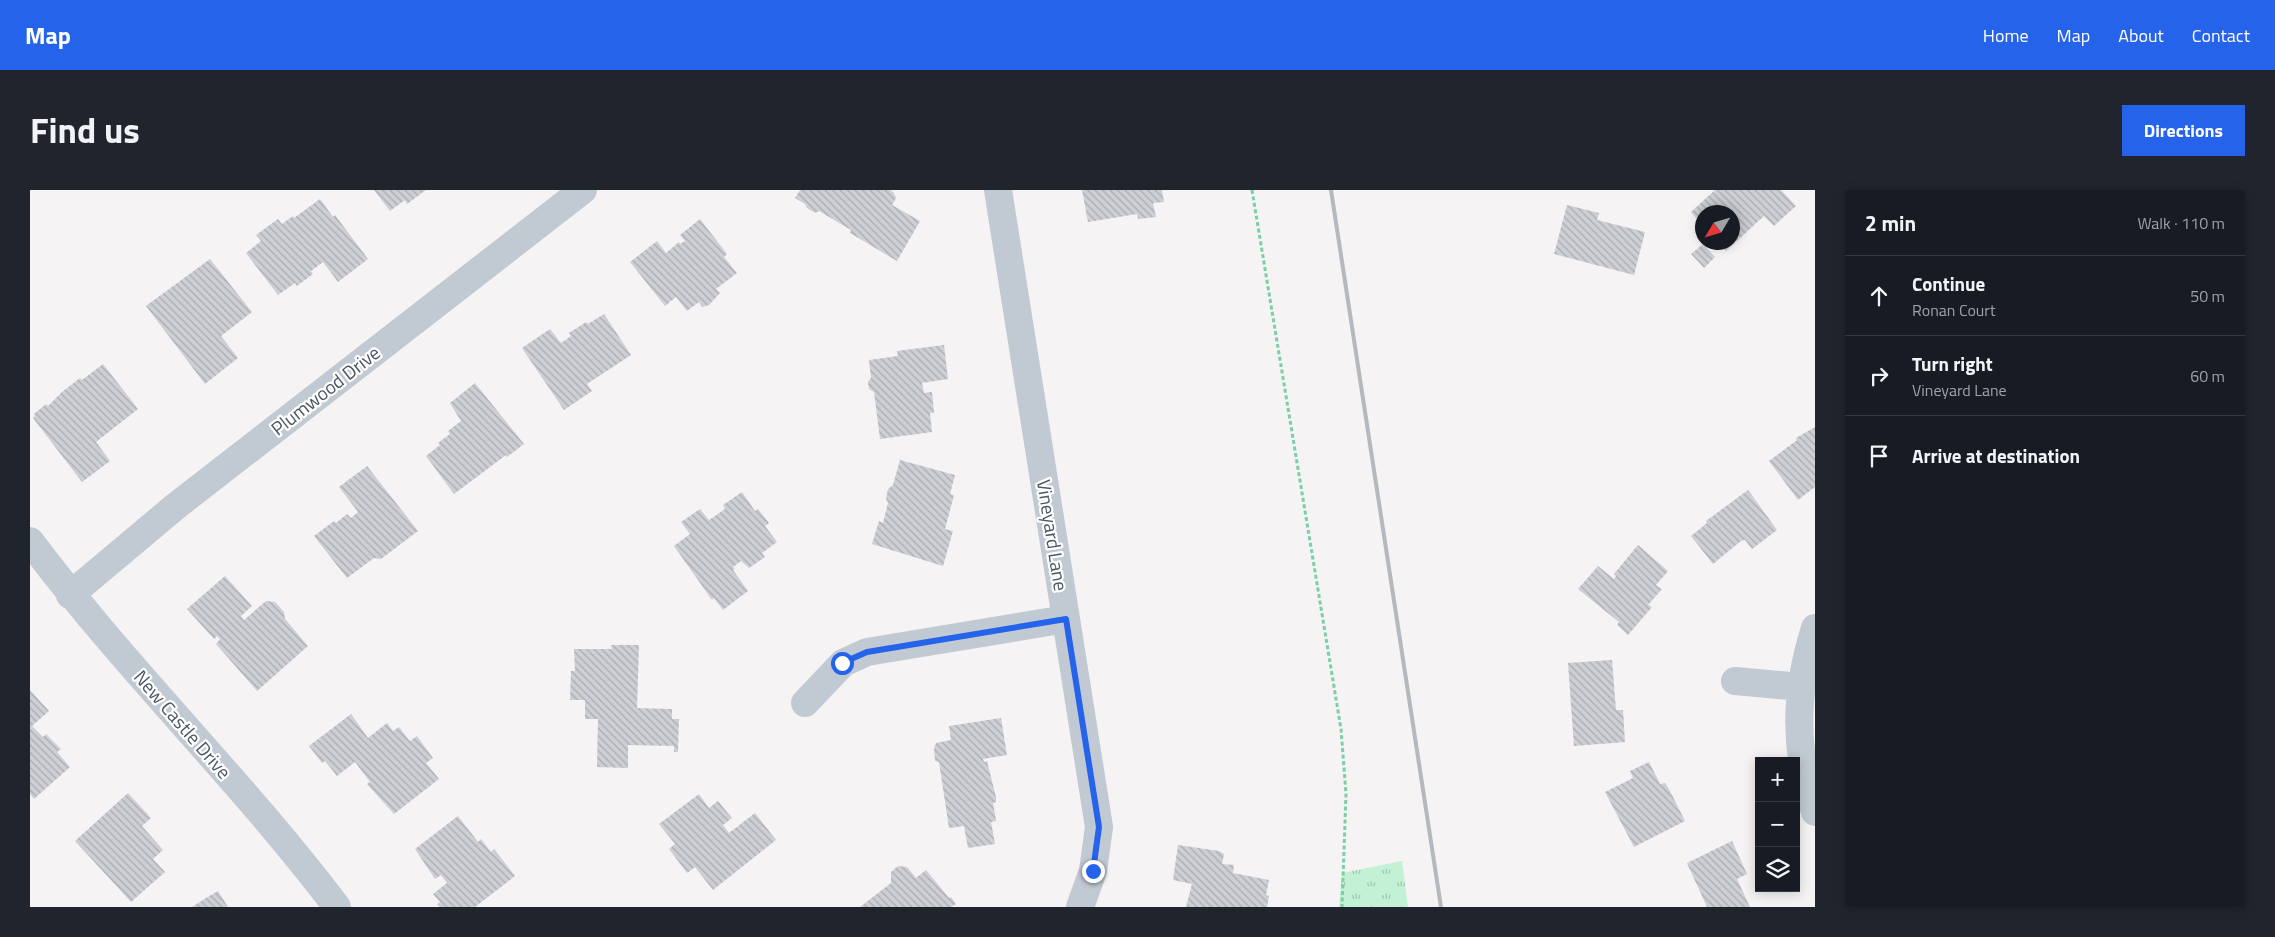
<!DOCTYPE html>
<meta charset="utf-8">
<style>
:root{--surface:#171b24;--page:#20242c;--text:#f1f3f6;--muted:#9ea1a6;--line:#363941;--accent:#2563eb}
body{margin:0;font-family:"Titillium Web",sans-serif;background:var(--page);color:var(--text)}
.controls{position:absolute;right:15px;bottom:15px;display:grid;overflow:hidden;border-radius:0px;box-shadow:0 2px 12px #0003}
.controls button{width:45px;height:45px;display:grid;place-items:center;padding:0;border:0;border-bottom:1px solid var(--line);background:var(--surface);color:var(--text);font:25px sans-serif}
.compass{position:absolute;left:1665px;top:15px;width:45px;height:45px;border-radius:50%;background:var(--surface);box-shadow:0 2px 12px #0003;rotate:232deg}
.stop{position:absolute;width:15px;height:15px;margin:-11px;border:4px solid #2563eb;border-radius:50%;background:#fff}
.stop.end{background:#2563eb;border-color:#fff;box-shadow:0 1px 5px #0008}
.list{margin:0;padding:0;list-style:none}
h2{display:flex;justify-content:space-between;align-items:center;height:65px;margin:0;padding:0 20px;font-size:21px}
h2 small{font-size:16px;font-weight:400;color:var(--muted)}
.list li{display:grid;grid-template-columns:32px 1fr auto;gap:15px;align-items:center;box-sizing:border-box;height:80px;padding:0 20px;border-top:1px solid var(--line)}
.list b{display:block;font-size:19px;white-space:nowrap}
.list p{margin:0;font-size:16px;white-space:nowrap;color:var(--muted)}
.list em{font-size:16px;font-style:normal;color:var(--muted)}
.icon{flex:none;width:28px;height:28px;fill:none;stroke:currentColor;stroke-width:2;stroke-linecap:round;stroke-linejoin:round}
.map{position:relative;flex:none;width:1785px;height:717px;overflow:hidden;border-radius:0px}
header{display:flex;align-items:center;gap:30px;box-sizing:border-box;height:70px;padding:0 25px;background:var(--accent);color:#fff}
header strong{font-size:24px}
nav{display:flex;gap:28px;margin-inline-start:auto;font-size:18px}
.intro{display:flex;align-items:center;justify-content:space-between;box-sizing:border-box;height:120px;padding:0 30px}
h1{margin:0;font-size:35px}
.button{padding:12px 22px;border-radius:0px;background:var(--accent);color:#fff;font-size:18px;font-weight:700}
main{display:flex;gap:30px;padding:0 30px}
aside{flex:1;background:var(--surface);border-radius:0px;box-shadow:0 2px 12px #0003}
.map>svg:first-child{display:block}
.park{fill:url(#park-tufts)}
.building{fill:url(#building-back-hatch)}
.lines{fill:none;stroke-linecap:round;stroke-linejoin:round}
.path{stroke:#7ad0a6;stroke-width:3;stroke-dasharray:4 2.5;stroke-linecap:butt}
.minor{stroke:#c1cad2;stroke-width:28}
.rail{stroke:#b5b8bd;stroke-width:4}
.route{stroke:#2563eb;stroke-width:6}
.labels{text-anchor:middle;dominant-baseline:central;stroke-width:4.5;stroke-linejoin:round;paint-order:stroke}
.street-label{font-size:19px;fill:#4a5661;stroke:#fff}
</style>
<header>
<strong>Map</strong>
<nav><a>Home</a><a>Map</a><a>About</a><a>Contact</a></nav>
</header>
<div class="intro"><h1>Find us</h1><a class="button">Directions</a></div>
<main>
<div class="map">
<svg width="1785" height="717" viewBox="0 0 1785 717">
<defs>
<pattern id="park-tufts" width="24" height="20" patternUnits="userSpaceOnUse" patternTransform="scale(1.25)"><rect width="24" height="20" fill="#c3f1d5"/><path d="M3 7l-1-3M5 7V3M7 7l1-3M15 17l-1-3M17 17v-4M19 17l1-3" fill="none" stroke="#a0c6b0"/></pattern>
<pattern id="building-back-hatch" width="6" height="6" patternUnits="userSpaceOnUse" patternTransform="scale(1.25)"><rect width="6" height="6" fill="#cdcfd5"/><path d="M-1 5l2 2M0 0l6 6M5-1l2 2" fill="none" stroke="#a8abb0"/></pattern>
</defs>
<rect width="100%" height="100%" fill="#f5f3f3"/>
<!-- park -->
<path class="park" d="M1372,671L1378,717H1309L1312,683Z"/>
<!-- building -->
<path class="building" d="M344,0H396L377,14L375,10L360,21Z
M770,0H860L864,3L866,8L862,15L890,31L867,71L820,43L821,40L789,21L785,23L777,18L775,14L765,8Z
M1052,0H1132L1134,12L1123,13L1126,27L1108,29L1107,24L1058,32Z
M1685,0H1751L1766,16L1744,36L1734,26L1696,61L1688,52H1702V22H1672V35L1661,22Z
M290,9L303,27L305,25L338,69L308,92L293,72L281,81L283,84L267,96L265,93L248,105L216,63L231,51L226,45L248,29L252,34L263,26L264,28Z
M1537,15L1569,23L1567,30L1615,42L1604,85L1524,64Z
M670,29L697,64L694,67L707,83L686,99L690,103L679,115L672,117L669,112L657,121L646,107L635,116L600,72L627,51L636,63L649,52L650,54L655,51L650,45Z
M1673,54L1685,67L1674,78L1661,64Z
M180,69L222,122L191,146L208,168L175,194L116,116Z
M574,124L601,165L557,194L562,201L534,220L492,158L520,139L531,153L541,146L539,143L550,136L556,132L558,134Z
M914,155L918,189L892,193L894,203L902,202L904,223H900L902,242L850,249L844,202L839,199L838,192L841,188L839,170L868,166L867,161Z
M73,174L108,219L66,252L80,271L52,292L3,228L5,226L4,224L16,214L18,216L32,202L50,188L52,190Z
M445,193L494,254L477,267L476,265L424,304L396,266L410,255L408,253L420,244L418,241L431,231L420,213Z
M1785,237V297L1768,310L1739,271L1767,250L1766,248Z
M870,270L925,285L920,304L924,305L915,339L923,341L913,376L842,354L849,331L853,333L858,313L856,309L858,299L863,295Z
M337,276L388,341L351,369L344,368L317,388L284,346L304,331L306,333L317,324L321,328L328,322L309,297Z
M1718,300L1747,340L1722,359L1715,350L1711,351L1683,374L1661,346L1677,333L1676,331Z
M712,302L725,321L728,319L739,333L735,336L747,352L732,363L735,367L719,378L711,371L703,377L705,379L703,380L718,401L693,420L684,408L682,410L644,356L660,344L651,332L670,319L679,330L695,319L693,315Z
M1608,355L1638,381L1626,395L1632,399L1618,415L1622,417L1598,445L1587,435L1589,432L1548,399L1568,376L1584,389L1586,386L1584,384Z
M195,386L222,416L211,426L214,430L236,411L245,412L254,422L255,429L278,456L227,501L186,454L190,449L187,446L184,449L157,419Z
M581,455H609L607,518L642,519V529H649L648,562H644V556L598,555V578L567,577L568,529H555V510H540L541,481H545L544,459H582Z
M1582,470L1586,520H1593L1595,552L1544,556L1538,473Z
M0,500L19,521L2,536L13,547L16,544L31,559L27,562L40,577L4,609L0,604Z
M321,524L338,548L357,533L363,541L369,537L380,551L387,546L403,568L396,573L409,589L364,624L337,594L340,592L325,572L307,586L295,571L292,573L279,556Z
M971,528L977,565L953,569L954,572L957,571L966,607V612L963,613L966,631L961,632L965,654L938,658L934,636L919,638L909,572L905,571L904,558L906,553L921,550L919,536Z
M1619,572L1630,594L1635,593L1640,601L1655,631L1604,657L1575,602L1603,588L1600,581Z
M98,603L121,628L112,636L133,660L123,669L135,682L101,712L45,651Z
M669,604L679,618L688,611L702,628L693,635L699,643L725,623L746,650L683,700L665,677L657,683L639,659L645,654L629,634Z
M428,626L448,652L451,649L461,662L464,659L485,686L445,717H410L407,714L410,712L403,704L417,693L411,685L405,689L385,659Z
M1702,651L1717,684L1707,689L1720,717H1677L1657,673Z
M1148,655L1189,661L1194,664L1192,674L1204,675L1203,683L1239,690L1236,705L1239,706L1237,717H1156L1162,694L1143,690Z
M868,676L877,677L886,688L896,680L919,708L921,707L926,714L921,717H830L861,693V682Z
M188,701L198,717H162L176,708Z"/>
<g class="lines">
<!-- path -->
<path class="path" d="M1222,0L1311,539L1316,604L1312,717"/>
<!-- minor -->
<path class="minor" d="M968,0L1069,637L1063,681L1050,717
M0,351C95,478 211,590 307,717
M40,405L146,316L553,0
M1785,438C1765,502 1763,558 1785,622
M1705,491L1771,497
M775,513L813,473L837,462L1036,429"/>
<!-- rail -->
<path class="rail" d="M1301,0L1411,717"/>
</g>
<g class="lines">
<!-- route -->
<path class="route" d="M812,473L837,462L1036,429L1069,637L1063,681"/>
</g>
<g class="labels">
<!-- street labels -->
<g class="street-label">
<text transform="translate(295 200) rotate(-38)">Plumwood Drive</text>
<text transform="translate(1023 345) rotate(81)">Vineyard Lane</text>
<text transform="translate(153 534) rotate(49)">New Castle Drive</text>
</g>
</g>
</svg>
<div class="controls">
<button>+</button>
<button>−</button>
<button><svg class="icon" aria-label="layers" viewBox="0 0 24 24"><path d="M12 4l9 5-9 5-9-5zM3 14l9 5 9-5"/></svg></button>
</div>
<svg class="compass" viewBox="-18 -18 36 36"><path d="M0-13l5 13h-10z" fill="#e53935"/><path d="M0 13l5-13h-10z" fill="#9ea1a6"/></svg>
<div class="stop" style="left:812px;top:473px"></div>
<div class="stop end" style="left:1063px;top:681px"></div>
</div>
<aside>
<h2>2 min<small>Walk · 110 m</small></h2>
<ul class="list">
<li><svg class="icon" aria-label="ahead" viewBox="0 0 24 24"><path d="M12 20V5M6 11l6-6 6 6"/></svg><div><b>Continue</b><p>Ronan Court</p></div><em>50 m</em></li>
<li><svg class="icon" aria-label="right" viewBox="0 0 24 24"><path d="M7 20v-9h11M14 6l5 5-5 5"/></svg><div><b>Turn right</b><p>Vineyard Lane</p></div><em>60 m</em></li>
<li><svg class="icon" aria-label="arrive" viewBox="0 0 24 24"><path d="M6 21V4h12l-3 4 3 4H6"/></svg><div><b>Arrive at destination</b></div></li>
</ul>
</aside>
</main>
